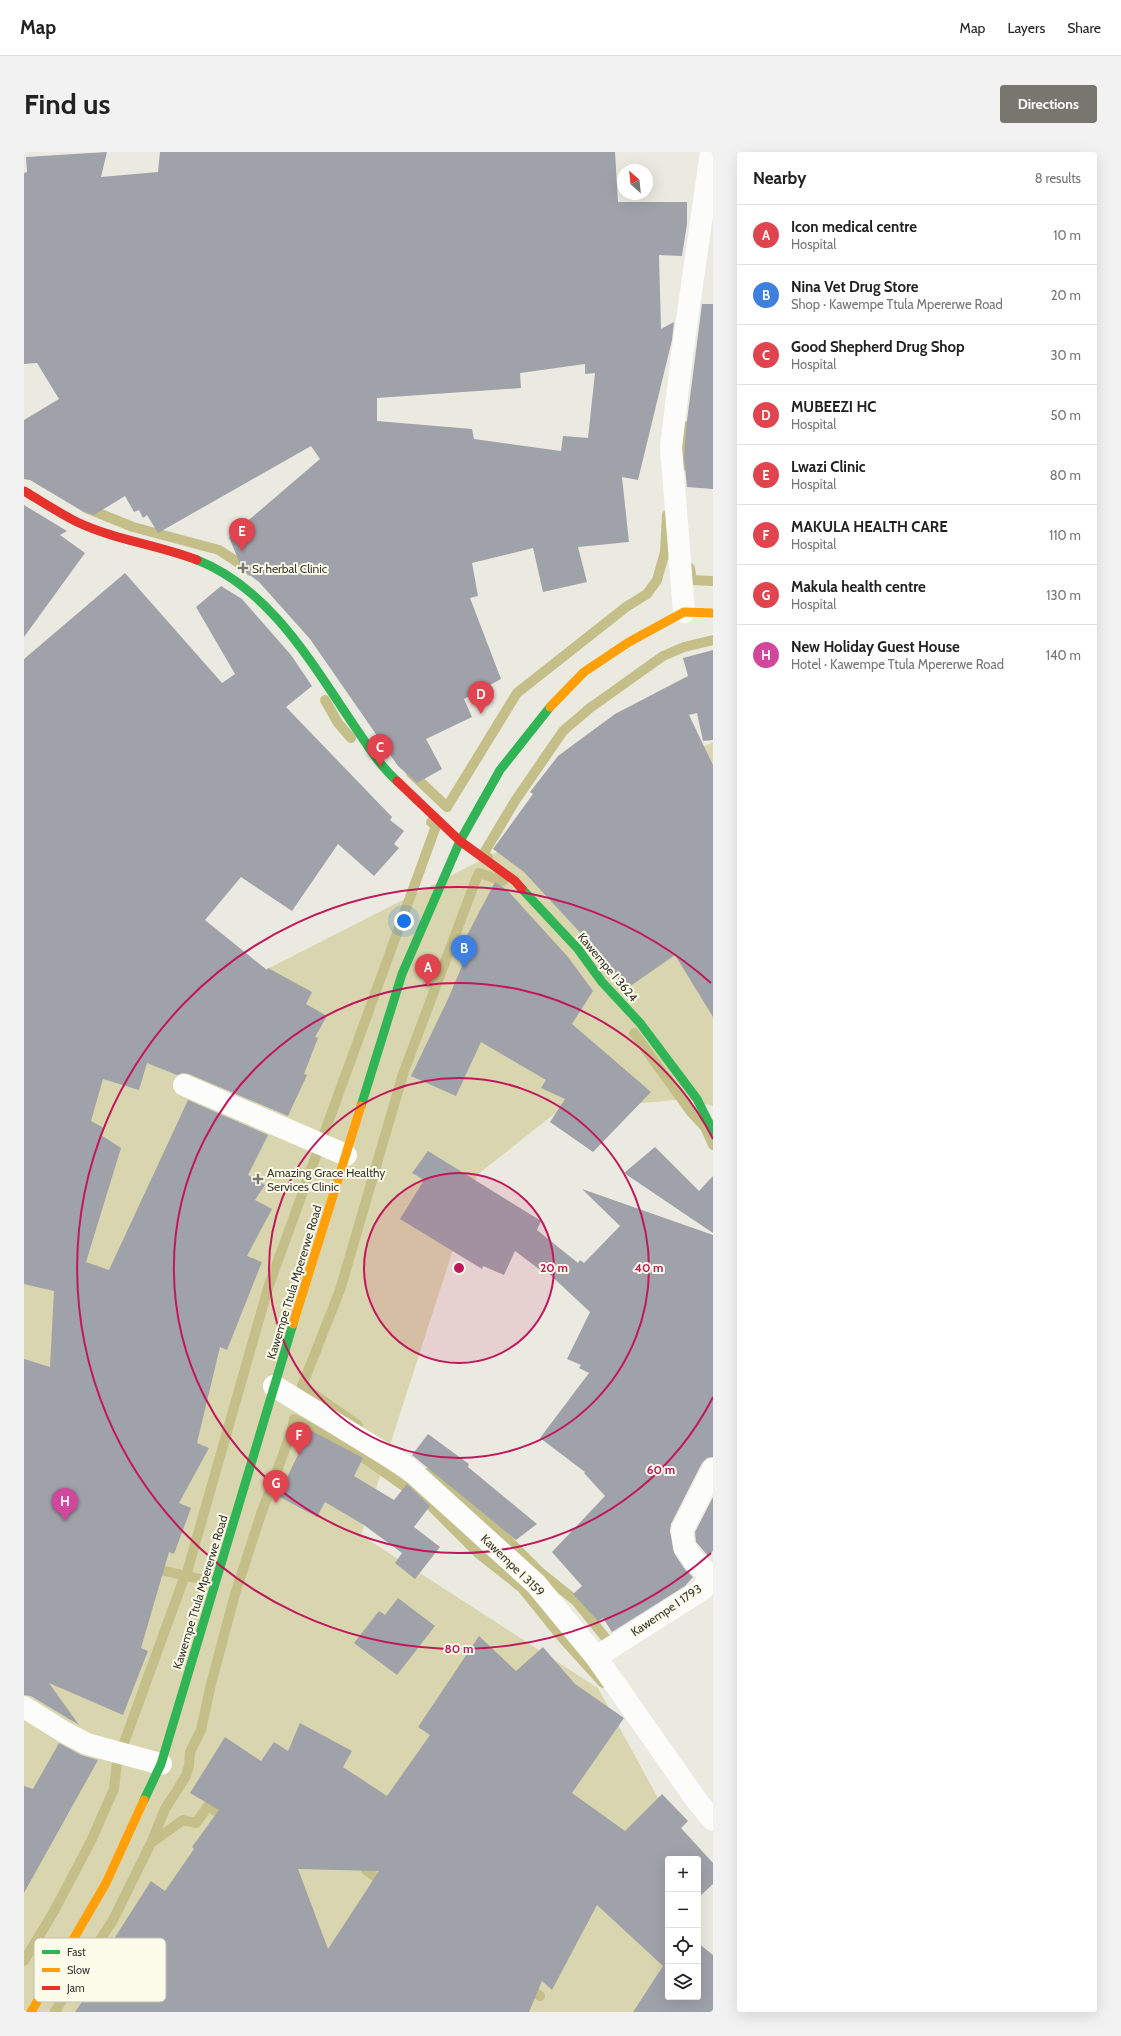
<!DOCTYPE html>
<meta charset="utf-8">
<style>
:root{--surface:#fff;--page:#f2f2f2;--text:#222;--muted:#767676;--line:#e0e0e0;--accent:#77766f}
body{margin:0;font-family:Cabin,sans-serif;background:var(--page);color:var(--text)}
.controls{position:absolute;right:12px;bottom:12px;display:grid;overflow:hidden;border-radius:4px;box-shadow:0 4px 16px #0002}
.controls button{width:36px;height:36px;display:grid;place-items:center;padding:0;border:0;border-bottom:1px solid var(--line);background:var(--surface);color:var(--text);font:20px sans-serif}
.compass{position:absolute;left:593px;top:12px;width:36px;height:36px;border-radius:50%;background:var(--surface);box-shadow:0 4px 16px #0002;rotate:333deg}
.you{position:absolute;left:380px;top:769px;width:14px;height:14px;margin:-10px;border:3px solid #fff;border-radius:50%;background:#1a73e8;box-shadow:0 0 0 6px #1a73e833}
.badge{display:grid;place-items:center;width:26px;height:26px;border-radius:50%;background:var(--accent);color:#fff;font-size:13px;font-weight:700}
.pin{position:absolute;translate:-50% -33px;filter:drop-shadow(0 1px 2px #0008)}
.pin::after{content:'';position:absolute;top:21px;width:14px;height:12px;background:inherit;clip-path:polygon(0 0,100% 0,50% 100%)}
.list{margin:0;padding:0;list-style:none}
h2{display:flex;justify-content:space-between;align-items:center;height:52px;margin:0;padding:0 16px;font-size:17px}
h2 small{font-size:13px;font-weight:400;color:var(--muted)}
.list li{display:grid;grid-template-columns:26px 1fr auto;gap:12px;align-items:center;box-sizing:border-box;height:60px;padding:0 16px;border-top:1px solid var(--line)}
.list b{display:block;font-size:15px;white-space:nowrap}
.list p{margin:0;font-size:13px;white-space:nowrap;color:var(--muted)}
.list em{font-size:13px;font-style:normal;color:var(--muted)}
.icon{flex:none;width:22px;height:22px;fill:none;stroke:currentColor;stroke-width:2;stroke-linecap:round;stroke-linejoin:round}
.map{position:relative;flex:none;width:689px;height:1860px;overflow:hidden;border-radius:4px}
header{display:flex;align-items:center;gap:24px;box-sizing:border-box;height:56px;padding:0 20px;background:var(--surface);border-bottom:1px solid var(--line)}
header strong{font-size:19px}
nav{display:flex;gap:22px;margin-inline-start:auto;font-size:14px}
.intro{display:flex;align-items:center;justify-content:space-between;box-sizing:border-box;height:96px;padding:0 24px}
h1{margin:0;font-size:28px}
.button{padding:10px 18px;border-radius:4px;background:var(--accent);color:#fff;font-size:14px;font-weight:700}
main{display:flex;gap:24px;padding:0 24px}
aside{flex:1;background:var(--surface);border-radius:4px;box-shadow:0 4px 16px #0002}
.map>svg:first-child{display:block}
.green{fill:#d9d5af}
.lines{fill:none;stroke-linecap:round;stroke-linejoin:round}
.stream{stroke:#c4bf88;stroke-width:10}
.building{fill:#a0a2aa;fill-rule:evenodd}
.street{stroke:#fcfcfa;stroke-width:22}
.fast{stroke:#30b455;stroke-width:9}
.slow{stroke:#ff9f0a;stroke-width:9}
.jam{stroke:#e5322d;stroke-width:9}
.ring{fill:none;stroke:#c2185b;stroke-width:2}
.poi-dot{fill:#77766f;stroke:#fcfbea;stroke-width:1.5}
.labels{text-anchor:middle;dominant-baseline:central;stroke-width:4;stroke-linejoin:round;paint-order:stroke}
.poi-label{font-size:12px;fill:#393832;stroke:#fcfbea;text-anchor:start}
.street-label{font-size:12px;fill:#393832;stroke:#fcfbea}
.key{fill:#fcfbea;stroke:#c2c0b3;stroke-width:1}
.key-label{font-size:11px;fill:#393832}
.centre{fill:#c2185b;stroke:#fcfbea;stroke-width:2}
.ring-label{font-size:12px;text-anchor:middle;font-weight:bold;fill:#c2185b;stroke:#fcfbea;stroke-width:4;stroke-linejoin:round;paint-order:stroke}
</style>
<header>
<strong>Map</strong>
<nav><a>Map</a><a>Layers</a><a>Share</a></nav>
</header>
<div class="intro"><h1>Find us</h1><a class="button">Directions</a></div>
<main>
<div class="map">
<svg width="689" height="1860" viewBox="0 0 689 1860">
<rect width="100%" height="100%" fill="#ebeae1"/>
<!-- green -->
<path class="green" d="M689,590V954L662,947L534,959L453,1023L337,1383L574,1536L653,1681L644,1707V1845L670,1860H0V941Z"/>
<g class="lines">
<!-- stream -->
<path class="stream" d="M658,314L660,274
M62,356L109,375L195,398L227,419
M666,416L668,428L689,429
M301,548L314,571L327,586
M387,621L423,655L493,541L602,455L623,442L633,428L641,400L643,363
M464,705L460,701L491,649L539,579L566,556L639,504L660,495L689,488
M610,881L667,960L681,975L689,993
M334,1273L278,1234L316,1138L379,922L451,730L455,721L479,729
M404,1321L468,1372L517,1421L552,1449L584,1489L591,1486
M128,1416L176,1427
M127,1691L159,1668L172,1671L184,1654L205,1668
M336,1709L343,1719L363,1733
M0,1809L29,1761L67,1689L90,1637L93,1610L159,1429L162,1424L244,1136L412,674L407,670
M58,1816L89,1768L127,1691L141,1657L162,1624L165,1614L166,1600L177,1578L187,1532L211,1442L237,1362L268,1278L270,1267L324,1295L404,1351L454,1401L498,1436L540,1488L579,1531
M501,1834L516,1844
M33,1860L31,1859L44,1840L48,1829"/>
</g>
<!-- building -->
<path class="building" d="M83,0L77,25L134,20L136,0H591L594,50H663V72L658,104L635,103L637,177L650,170L648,188L614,328L598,325L605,390L554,395L563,430L519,440L509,396L448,411L454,444L446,446L477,527L440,547L448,565L402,587L418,617L393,631L374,614L286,487L235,430L218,417L205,385L296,307L287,294L134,381L123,363L119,366L115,358L110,360L101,344L70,363L58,359L6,328L0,327V268L35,247L13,211L0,212V21L3,20L2,5ZM561,212V222L571,221L564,286L539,284L537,299L450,287L448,277L353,269V246L497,236L496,221Z
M678,152H689V337L663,335L660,306L662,276Z
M0,353L43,379L36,383L61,401L0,485Z
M101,421L198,531L211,522L172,455L197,434L218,447L267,503L288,534L262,555L368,665L366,668L380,679L370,692L375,696L350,724L314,692L268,759L217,725L181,768L243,818L244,816L288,840L282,852L303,864L291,885L294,886L280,922L283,923L264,964L165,922L159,921L153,923L123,911L115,938L79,927L67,969L80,976L77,983L97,996L62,1110L85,1118L164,948L244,983L224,1023L241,1033L231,1048L248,1057L223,1104L238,1110L203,1198L196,1195L173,1291L185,1296L155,1351L167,1356L150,1402L145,1400L117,1496L124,1499L99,1563L25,1531L55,1573L7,1544L0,1543V1207L26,1215L30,1139L0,1132V507Z
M689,498V588L679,589L673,561L665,563L689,613V865L651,803L602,837L563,788L500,720L469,697L509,642L506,640L534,604L591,562L664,524L659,506Z
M471,730L483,738L544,805L569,839L548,872L627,940L569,1000L526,970L541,947L517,936L522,928L457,890L432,944L387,924L424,847L447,793L440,789Z
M631,995L675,1039L689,1024V1081L600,1021Z
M404,999L517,1069L513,1078L554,1111L556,1108L560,1111L596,1074L558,1037L689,1083V1305L683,1306L678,1311L647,1372L646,1379L650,1401L660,1416L669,1425L661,1434L588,1480L579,1466L574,1469L549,1442L558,1434L528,1400L581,1344L560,1321L561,1320L516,1286L565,1221L555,1216L557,1213L543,1207L566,1160L521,1118L519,1120L491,1099L480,1123L459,1114L458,1117L376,1067L400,1028L388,1021Z
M286,1278L339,1306L330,1324L370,1348L383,1332L406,1354L390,1375L416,1395L391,1427L371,1411L378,1401L340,1373L301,1350L293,1365L254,1344Z
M404,1282L445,1312L444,1315L513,1372L492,1388L388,1303Z
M689,1345V1399L684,1404L672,1390L671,1380Z
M374,1446L411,1474L373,1523L330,1491L355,1459L361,1463Z
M455,1484L492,1519L519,1495L551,1532L600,1566L548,1641L601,1679L638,1642L664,1669L657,1676L689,1711V1732L674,1746V1707H644V1845H674V1791L689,1803V1860H609L639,1814L573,1753L528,1838L518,1829L505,1860H51L78,1820L72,1815L127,1729L141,1739L170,1697L168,1695L195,1658L166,1641L201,1585L237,1609L250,1590L264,1599L276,1571L328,1599L319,1615L363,1644L406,1583L394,1575ZM274,1717L355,1719L304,1797Z
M35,1591L57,1603L74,1608L0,1741V1634L9,1637Z"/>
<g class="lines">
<!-- street -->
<path class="street" d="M660,460L647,295L658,203L687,0
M160,933L322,1003
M250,1234L384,1316L512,1432L572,1505L673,1649L689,1668
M572,1505L679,1437L686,1423L670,1409L660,1394L658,1378L689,1317
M0,1555L40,1580L63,1592L137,1612"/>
<!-- fast -->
<path class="fast" d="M173,408C245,436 287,510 329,572C342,591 355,613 373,629
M498,737L554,797L578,830L616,871L673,947L689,979
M337,954L378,822L436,689L476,618L526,555
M120,1648L137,1612L269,1172"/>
<!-- slow -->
<path class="slow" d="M526,555L560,520L605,490L660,460L689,461
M269,1172L337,954
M7,1860L82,1731L120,1648"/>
<!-- jam -->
<path class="jam" d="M0,339C17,349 35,361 53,370C91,388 134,393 173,408
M373,629L436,689L491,729L498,737"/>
</g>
<!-- distance rings -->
<circle cx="435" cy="1116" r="95" fill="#c2185b" fill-opacity=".12"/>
<g class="ring">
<circle cx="435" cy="1116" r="95"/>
<circle cx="435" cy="1116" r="190"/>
<path d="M689 1245A285 285 0 1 1 689 987"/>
<path d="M687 1401A381 381 0 1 1 687 831"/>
</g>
<!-- markers -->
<g class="poi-dot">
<path d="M217 410h4v4h4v4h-4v4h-4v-4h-4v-4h4z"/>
<path d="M232 1021h4v4h4v4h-4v4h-4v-4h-4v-4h4z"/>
</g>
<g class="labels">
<!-- poi labels -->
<g class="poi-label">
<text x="228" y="416">Sr herbal Clinic</text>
<text x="243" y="1020">Amazing Grace Healthy<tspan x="243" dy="14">Services Clinic</tspan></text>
</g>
<!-- street labels -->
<g class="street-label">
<text transform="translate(584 815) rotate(50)">Kawempe I 3624</text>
<text transform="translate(270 1130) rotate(-73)">Kawempe Ttula Mpererwe Road</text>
<text transform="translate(489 1413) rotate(44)">Kawempe I 3159</text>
<text transform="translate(176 1440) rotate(-73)">Kawempe Ttula Mpererwe Road</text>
<text transform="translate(642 1458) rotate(-34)">Kawempe I 1793</text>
</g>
</g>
<!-- legend -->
<rect x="10" y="1786" width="132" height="64" rx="6" class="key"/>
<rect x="18" y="1798" width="18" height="4" fill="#30b455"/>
<rect x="18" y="1816" width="18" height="4" fill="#ff9f0a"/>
<rect x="18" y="1834" width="18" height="4" fill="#e5322d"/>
<g class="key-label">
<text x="43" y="1804">Fast</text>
<text x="43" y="1822">Slow</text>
<text x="43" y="1840">Jam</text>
</g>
<circle cx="435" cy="1116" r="6" class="centre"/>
<g class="ring-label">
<text x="530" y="1120">20 m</text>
<text x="625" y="1120">40 m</text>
<text x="637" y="1322">60 m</text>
<text x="435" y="1501">80 m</text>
</g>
</svg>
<div class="controls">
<button>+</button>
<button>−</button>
<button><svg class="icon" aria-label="locate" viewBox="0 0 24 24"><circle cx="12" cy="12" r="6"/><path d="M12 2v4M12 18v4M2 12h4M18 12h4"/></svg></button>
<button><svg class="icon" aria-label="layers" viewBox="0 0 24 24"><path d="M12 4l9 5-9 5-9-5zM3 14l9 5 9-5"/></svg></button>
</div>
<svg class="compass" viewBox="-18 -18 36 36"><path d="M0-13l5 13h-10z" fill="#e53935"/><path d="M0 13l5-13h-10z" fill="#767676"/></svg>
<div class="you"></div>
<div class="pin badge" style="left:404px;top:835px;background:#e0444e">A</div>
<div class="pin badge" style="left:440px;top:816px;background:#3f7fe0">B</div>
<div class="pin badge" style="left:356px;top:615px;background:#e0444e">C</div>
<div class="pin badge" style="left:457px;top:562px;background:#e0444e">D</div>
<div class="pin badge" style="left:218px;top:399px;background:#e0444e">E</div>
<div class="pin badge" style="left:275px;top:1303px;background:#e0444e">F</div>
<div class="pin badge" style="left:252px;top:1351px;background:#e0444e">G</div>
<div class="pin badge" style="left:41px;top:1369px;background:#d1479c">H</div>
</div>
<aside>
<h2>Nearby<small>8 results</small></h2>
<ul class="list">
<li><span class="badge" style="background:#e0444e">A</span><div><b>Icon medical centre</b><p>Hospital</p></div><em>10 m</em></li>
<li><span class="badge" style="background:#3f7fe0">B</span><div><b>Nina Vet Drug Store</b><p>Shop · Kawempe Ttula Mpererwe Road</p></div><em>20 m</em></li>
<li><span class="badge" style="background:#e0444e">C</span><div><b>Good Shepherd Drug Shop</b><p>Hospital</p></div><em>30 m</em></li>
<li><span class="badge" style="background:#e0444e">D</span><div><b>MUBEEZI HC</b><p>Hospital</p></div><em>50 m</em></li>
<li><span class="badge" style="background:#e0444e">E</span><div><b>Lwazi Clinic</b><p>Hospital</p></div><em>80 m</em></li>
<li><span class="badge" style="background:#e0444e">F</span><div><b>MAKULA HEALTH CARE</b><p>Hospital</p></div><em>110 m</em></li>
<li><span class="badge" style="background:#e0444e">G</span><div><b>Makula health centre</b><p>Hospital</p></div><em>130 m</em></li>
<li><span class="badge" style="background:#d1479c">H</span><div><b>New Holiday Guest House</b><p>Hotel · Kawempe Ttula Mpererwe Road</p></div><em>140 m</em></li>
</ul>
</aside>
</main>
